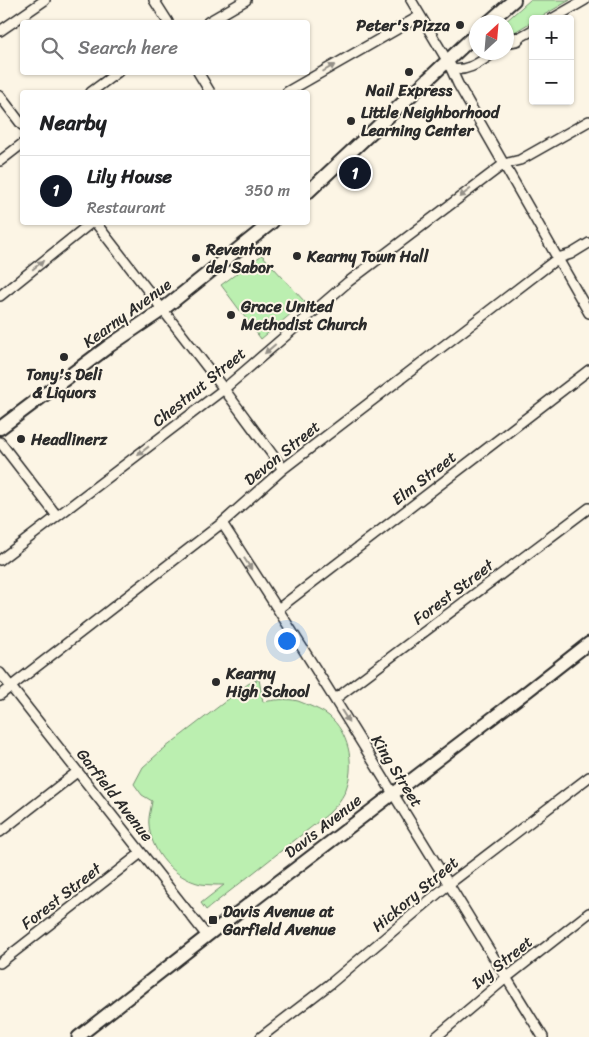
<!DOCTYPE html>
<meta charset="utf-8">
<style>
:root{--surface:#fff;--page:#f2f2f2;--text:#202124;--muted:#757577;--line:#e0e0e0;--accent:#111827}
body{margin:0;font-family:Sriracha,sans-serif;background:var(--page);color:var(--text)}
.controls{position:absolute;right:15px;top:15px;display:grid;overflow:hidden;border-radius:5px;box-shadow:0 1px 4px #0004}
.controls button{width:45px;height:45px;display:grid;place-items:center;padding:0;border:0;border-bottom:1px solid var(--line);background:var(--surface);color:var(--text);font:25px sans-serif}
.compass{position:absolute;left:469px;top:15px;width:45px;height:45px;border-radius:50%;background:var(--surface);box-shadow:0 1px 4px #0004;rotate:26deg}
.you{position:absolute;left:286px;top:640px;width:18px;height:18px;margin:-12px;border:4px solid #fff;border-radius:50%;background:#1a73e8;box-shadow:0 0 0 8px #1a73e833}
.badge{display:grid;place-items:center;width:32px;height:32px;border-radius:50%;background:var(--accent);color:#fff;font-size:16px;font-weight:700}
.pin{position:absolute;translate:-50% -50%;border:2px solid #fff;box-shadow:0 1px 5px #0006}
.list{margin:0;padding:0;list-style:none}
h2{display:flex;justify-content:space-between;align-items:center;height:65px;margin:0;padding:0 20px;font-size:21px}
h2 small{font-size:16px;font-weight:400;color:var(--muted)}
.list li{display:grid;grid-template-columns:32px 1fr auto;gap:15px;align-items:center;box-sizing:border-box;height:70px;padding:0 20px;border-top:1px solid var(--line)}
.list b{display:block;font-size:19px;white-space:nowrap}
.list p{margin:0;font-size:16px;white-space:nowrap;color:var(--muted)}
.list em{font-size:16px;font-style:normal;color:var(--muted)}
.icon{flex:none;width:28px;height:28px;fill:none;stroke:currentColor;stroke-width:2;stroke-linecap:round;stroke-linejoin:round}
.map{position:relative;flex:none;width:589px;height:1037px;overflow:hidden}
.search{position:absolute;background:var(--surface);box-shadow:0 1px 4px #0004;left:20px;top:20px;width:290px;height:55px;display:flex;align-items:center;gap:12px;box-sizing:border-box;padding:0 18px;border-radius:5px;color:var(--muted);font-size:19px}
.panel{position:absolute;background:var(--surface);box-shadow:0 1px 4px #0004;left:20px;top:90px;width:290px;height:135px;border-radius:5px}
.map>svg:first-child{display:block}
.green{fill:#bbefb0;stroke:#738d6e}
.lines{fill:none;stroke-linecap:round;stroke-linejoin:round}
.street-casing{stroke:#2b2b2b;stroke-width:12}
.secondary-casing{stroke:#2b2b2b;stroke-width:15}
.primary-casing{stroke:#2b2b2b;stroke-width:16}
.street{stroke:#fcf5e5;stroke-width:9}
.secondary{stroke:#fcf5e5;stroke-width:11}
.primary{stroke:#fcf5e5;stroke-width:12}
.oneway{fill:#949088}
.poi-dot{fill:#2b2b2b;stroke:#fcf5e5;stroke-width:2}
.labels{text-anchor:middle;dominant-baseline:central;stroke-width:4;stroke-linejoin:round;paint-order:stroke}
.poi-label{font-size:16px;font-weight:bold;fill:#2b2b2b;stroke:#fcf5e5;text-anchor:start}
.street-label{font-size:16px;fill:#2b2b2b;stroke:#fcf5e5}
</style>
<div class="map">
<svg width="589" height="1037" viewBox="0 0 589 1037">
<rect width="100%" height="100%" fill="#fcf5e5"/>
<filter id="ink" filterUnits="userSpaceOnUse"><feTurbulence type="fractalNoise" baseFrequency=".02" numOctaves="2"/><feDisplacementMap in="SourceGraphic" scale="10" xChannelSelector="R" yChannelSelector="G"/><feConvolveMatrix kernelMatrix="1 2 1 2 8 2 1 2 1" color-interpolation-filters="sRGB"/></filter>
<g filter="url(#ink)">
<!-- green -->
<path class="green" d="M530,0H570L537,19H533V21L513,33L507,25L506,22H505Z
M262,255L305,302L261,339L221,285Z
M259,679L263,702C274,700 286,698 298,701C301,702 305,704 308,705C315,708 323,711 329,716C348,732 355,762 347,786C344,797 336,806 328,814L206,910L201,903L224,885C217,885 208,885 201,884C174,878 151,852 149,825C148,817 151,809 152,801L142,795L134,784L143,767L161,751L248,684Z"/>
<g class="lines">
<!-- street casing -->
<g class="street-casing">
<path id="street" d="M154,0L168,22
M411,0L448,62L458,84L589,313
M552,19L585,0
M208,22L246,0
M0,31L45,0
M513,41L533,30
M451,66L452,69C469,72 481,61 495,52
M198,72L210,92
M91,92L118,72
M287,92L420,16
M0,96L22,125
M0,161L22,144
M95,222L224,389L283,469
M0,296L92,222
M0,442L57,516
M222,523C333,692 436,865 543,1037
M0,560L224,389L348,282L504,164L520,160L589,121
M278,609L589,370
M0,673L207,936
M0,695L222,523L283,469L558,258L571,254L589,243
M335,699L589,508
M0,832L77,772
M0,963L141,853
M261,1037L330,984L449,884L589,777
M436,1037L506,978L589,913"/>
</g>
<!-- secondary casing -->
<g class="secondary-casing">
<path id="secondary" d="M78,1037L216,929L529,690L589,643"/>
</g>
<!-- primary casing -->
<g class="primary-casing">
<path id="primary" d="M489,22L514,0
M506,41L517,39
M308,192L476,34
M0,428L109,346L162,310L272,222"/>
</g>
<!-- street -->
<use href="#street" class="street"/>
<!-- secondary -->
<use href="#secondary" class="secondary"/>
<!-- primary -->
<use href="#primary" class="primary"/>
</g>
<!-- one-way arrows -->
<defs><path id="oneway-solid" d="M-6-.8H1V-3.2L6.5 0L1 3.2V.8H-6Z" transform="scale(1.25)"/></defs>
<g class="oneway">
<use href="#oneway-solid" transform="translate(329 68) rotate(-30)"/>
<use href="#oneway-solid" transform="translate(465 193) rotate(143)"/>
<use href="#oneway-solid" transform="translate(38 265) rotate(-39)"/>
<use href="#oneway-solid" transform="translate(270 349) rotate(139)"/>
<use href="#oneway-solid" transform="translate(143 451) rotate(142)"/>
<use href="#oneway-solid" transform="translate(248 564) rotate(57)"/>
<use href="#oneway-solid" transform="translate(345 716) rotate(58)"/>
</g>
</g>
<!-- markers -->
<g class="poi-dot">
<circle cx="460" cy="25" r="5"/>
<circle cx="409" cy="72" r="5"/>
<circle cx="351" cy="121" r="5"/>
<circle cx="297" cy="256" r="5"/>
<circle cx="196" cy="258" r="5"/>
<circle cx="231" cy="315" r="5"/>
<circle cx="64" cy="357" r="5"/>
<circle cx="21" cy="439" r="5"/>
<circle cx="216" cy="682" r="5"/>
<rect x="208" y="915" width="10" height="10" rx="2.5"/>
</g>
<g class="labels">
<!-- poi labels -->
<g class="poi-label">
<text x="450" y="25" text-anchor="end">Peter's Pizza</text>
<text x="409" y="90" text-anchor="middle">Nail Express</text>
<text x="361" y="112">Little Neighborhood<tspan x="361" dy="18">Learning Center</tspan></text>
<text x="206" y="249">Reventon<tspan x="206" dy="18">del Sabor</tspan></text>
<text x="307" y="256">Kearny Town Hall</text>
<text x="241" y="306">Grace United<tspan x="241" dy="18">Methodist Church</tspan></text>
<text x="64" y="374" text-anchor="middle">Tony's Deli<tspan x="64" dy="18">&amp; Liquors</tspan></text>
<text x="31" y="439">Headlinerz</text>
<text x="226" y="673">Kearny<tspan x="226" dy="18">High School</tspan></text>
<text x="223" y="911">Davis Avenue at<tspan x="223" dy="18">Garfield Avenue</tspan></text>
</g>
<!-- street labels -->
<g class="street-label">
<text transform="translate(127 313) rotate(-36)">Kearny Avenue</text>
<text transform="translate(199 387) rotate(-39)">Chestnut Street</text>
<text transform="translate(282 453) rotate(-39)">Devon Street</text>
<text transform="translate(424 478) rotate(-38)">Elm Street</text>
<text transform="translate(453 592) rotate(-37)">Forest Street</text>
<text transform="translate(397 771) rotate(58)">King Street</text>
<text transform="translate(115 795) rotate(52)">Garfield Avenue</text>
<text transform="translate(323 826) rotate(-38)">Davis Avenue</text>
<text transform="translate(415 894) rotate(-40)">Hickory Street</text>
<text transform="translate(61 896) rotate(-38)">Forest Street</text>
<text transform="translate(502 962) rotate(-39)">Ivy Street</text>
</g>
</g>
</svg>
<div class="controls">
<button>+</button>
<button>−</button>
</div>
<svg class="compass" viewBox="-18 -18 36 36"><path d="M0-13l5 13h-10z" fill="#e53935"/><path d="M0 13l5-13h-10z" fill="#757577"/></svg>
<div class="you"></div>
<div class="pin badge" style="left:355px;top:173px">1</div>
<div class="search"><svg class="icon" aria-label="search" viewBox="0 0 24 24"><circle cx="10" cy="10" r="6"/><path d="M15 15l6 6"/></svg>Search here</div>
<section class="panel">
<h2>Nearby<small></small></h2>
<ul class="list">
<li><span class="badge">1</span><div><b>Lily House</b><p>Restaurant</p></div><em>350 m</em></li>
</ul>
</section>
</div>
